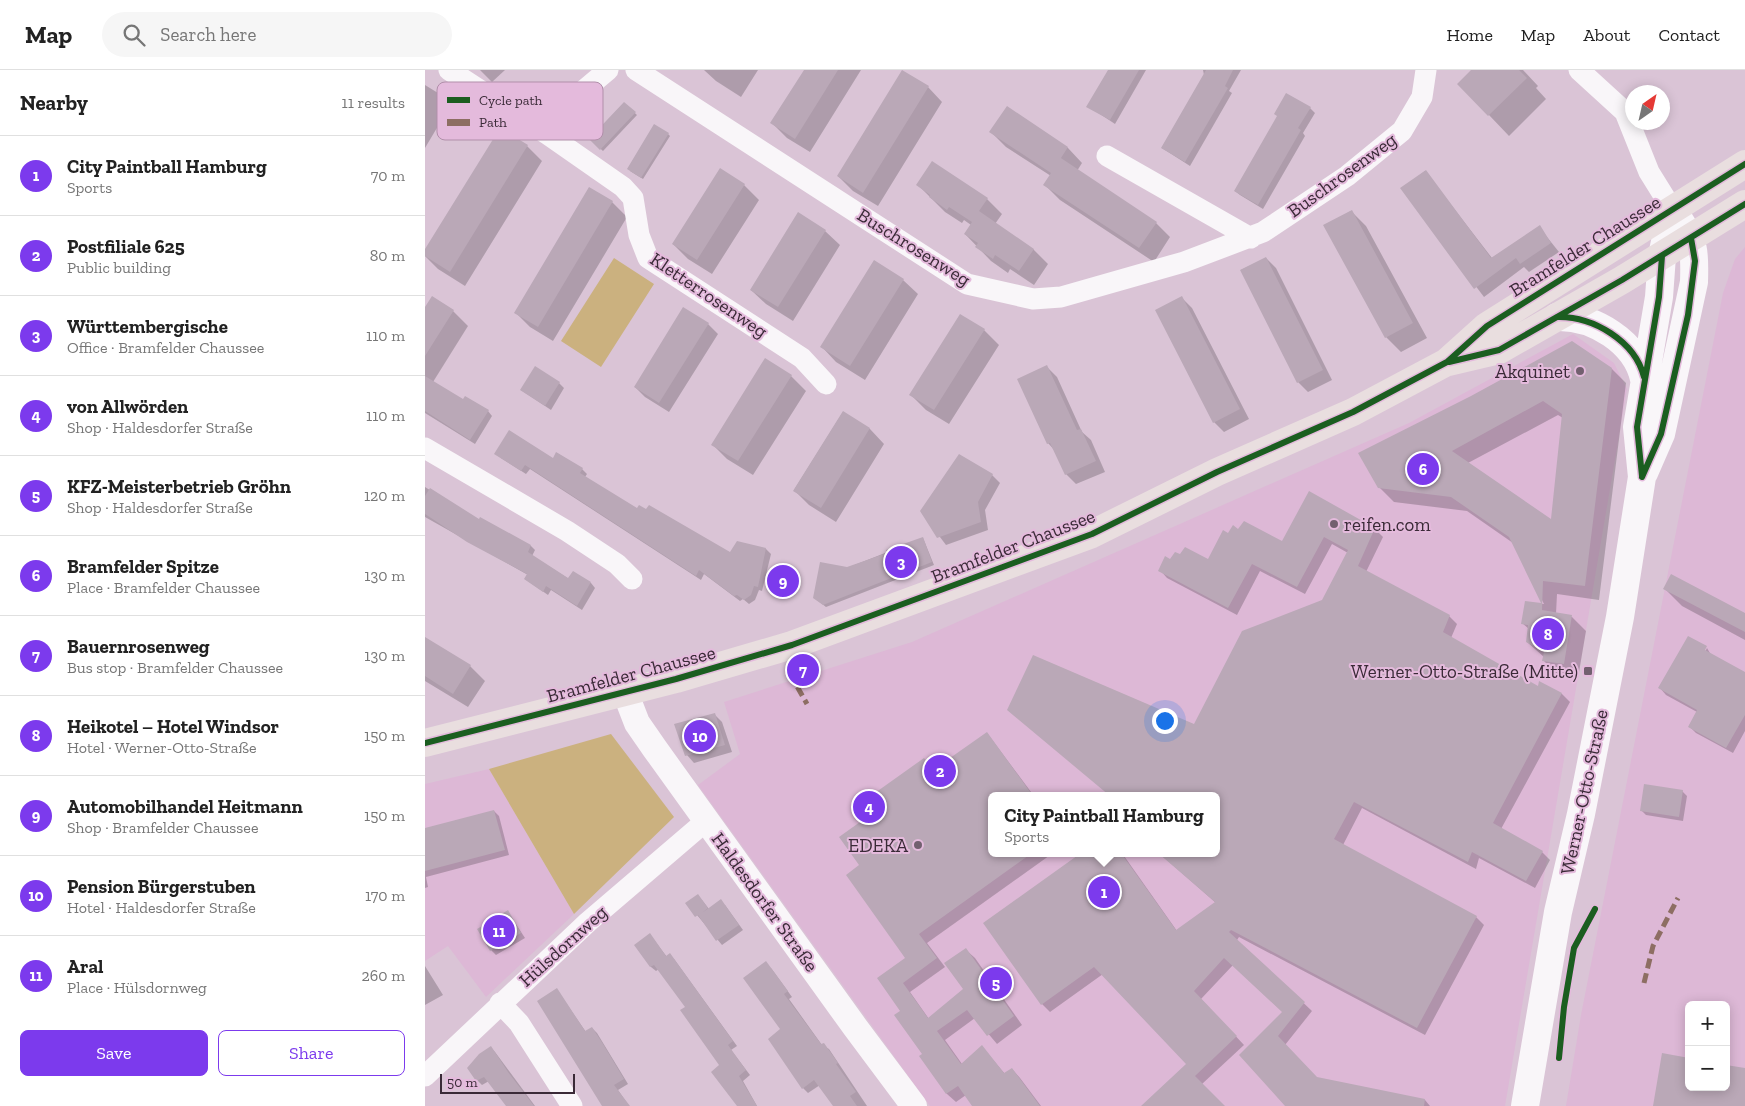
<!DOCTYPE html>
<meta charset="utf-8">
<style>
:root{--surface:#fff;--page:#f6f6f6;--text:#222;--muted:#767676;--line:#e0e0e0;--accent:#7c3aed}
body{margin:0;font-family:"Zilla Slab",serif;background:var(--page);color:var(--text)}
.controls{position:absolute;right:15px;bottom:15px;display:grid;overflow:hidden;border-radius:8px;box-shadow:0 2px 12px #0003}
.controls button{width:45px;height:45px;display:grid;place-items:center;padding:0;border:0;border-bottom:1px solid var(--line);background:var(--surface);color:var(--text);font:25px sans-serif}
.compass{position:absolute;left:1200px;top:15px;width:45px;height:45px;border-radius:50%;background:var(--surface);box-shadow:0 2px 12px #0003;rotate:34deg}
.scale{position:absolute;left:15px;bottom:12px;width:135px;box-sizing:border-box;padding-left:5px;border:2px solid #3a2a37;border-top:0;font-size:14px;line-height:18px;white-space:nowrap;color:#3a2a37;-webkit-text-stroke:4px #e4badc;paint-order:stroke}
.you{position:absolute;left:739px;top:650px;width:18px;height:18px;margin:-12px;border:4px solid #fff;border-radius:50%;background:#1a73e8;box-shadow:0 0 0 8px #1a73e833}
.badge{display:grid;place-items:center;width:32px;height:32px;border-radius:50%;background:var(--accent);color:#fff;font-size:16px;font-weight:700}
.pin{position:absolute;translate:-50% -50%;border:2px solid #fff;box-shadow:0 1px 5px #0006}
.popup{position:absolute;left:563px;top:722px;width:232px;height:65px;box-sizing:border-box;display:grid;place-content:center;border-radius:8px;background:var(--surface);filter:drop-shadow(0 1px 4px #0005);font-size:16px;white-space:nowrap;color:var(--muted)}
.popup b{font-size:19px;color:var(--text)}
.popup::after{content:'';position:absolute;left:50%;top:100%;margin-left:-10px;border:10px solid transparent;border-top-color:var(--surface)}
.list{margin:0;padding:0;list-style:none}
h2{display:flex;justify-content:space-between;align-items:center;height:65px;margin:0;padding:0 20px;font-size:21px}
h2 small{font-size:16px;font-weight:400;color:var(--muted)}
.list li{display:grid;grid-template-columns:32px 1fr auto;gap:15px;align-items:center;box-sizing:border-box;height:80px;padding:0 20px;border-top:1px solid var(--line)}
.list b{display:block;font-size:19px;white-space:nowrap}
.list p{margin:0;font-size:16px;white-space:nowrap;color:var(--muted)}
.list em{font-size:16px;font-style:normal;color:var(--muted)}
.actions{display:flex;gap:10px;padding:15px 20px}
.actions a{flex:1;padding:11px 0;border:1px solid var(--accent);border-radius:8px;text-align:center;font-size:18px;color:var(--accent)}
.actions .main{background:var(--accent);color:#fff}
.icon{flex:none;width:28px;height:28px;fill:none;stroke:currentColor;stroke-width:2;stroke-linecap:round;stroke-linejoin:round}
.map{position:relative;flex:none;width:1320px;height:1036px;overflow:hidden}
header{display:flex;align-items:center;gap:30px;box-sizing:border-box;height:70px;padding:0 25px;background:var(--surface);border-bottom:1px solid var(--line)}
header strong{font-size:24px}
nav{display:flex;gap:28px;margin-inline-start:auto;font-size:18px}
.search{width:350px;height:45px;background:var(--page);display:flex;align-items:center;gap:12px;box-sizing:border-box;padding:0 18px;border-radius:28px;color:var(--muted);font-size:19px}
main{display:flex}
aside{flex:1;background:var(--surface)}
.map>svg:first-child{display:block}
.built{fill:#ddb8d6;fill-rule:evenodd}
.green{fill:#cbb17f}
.shadow{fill:#0003;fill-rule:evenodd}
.building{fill:#baa8b7;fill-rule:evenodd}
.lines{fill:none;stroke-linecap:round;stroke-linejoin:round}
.minor{stroke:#f9f6f9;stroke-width:21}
.tertiary{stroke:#f9f6f9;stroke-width:26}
.secondary{stroke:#f9f6f9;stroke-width:28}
.primary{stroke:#e9dedf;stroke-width:28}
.quiet{stroke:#8d6e63;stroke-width:5;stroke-dasharray:10 5;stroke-linecap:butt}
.cycleway-casing{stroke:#e4badc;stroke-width:9}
.cycleway{stroke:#1b5e20;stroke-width:6}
.poi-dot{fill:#72606f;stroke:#e4badc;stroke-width:2}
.labels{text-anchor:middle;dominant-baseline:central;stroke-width:4;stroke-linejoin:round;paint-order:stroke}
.street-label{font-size:19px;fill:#3a2a37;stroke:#e4badc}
.poi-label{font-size:19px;fill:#3a2a37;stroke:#e4badc;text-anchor:end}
.key{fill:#e4badc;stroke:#b18faa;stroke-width:1}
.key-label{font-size:14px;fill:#3a2a37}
</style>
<header>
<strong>Map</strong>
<div class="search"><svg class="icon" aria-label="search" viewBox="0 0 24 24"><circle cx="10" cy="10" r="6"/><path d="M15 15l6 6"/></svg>Search here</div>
<nav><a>Home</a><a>Map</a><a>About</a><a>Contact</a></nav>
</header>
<main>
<aside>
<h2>Nearby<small>11 results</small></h2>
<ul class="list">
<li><span class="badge">1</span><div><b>City Paintball Hamburg</b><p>Sports</p></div><em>70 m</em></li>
<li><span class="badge">2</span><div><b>Postfiliale 625</b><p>Public building</p></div><em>80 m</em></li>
<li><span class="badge">3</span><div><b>Württembergische</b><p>Office · Bramfelder Chaussee</p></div><em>110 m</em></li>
<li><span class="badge">4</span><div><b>von Allwörden</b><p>Shop · Haldesdorfer Straße</p></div><em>110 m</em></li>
<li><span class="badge">5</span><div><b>KFZ-Meisterbetrieb Gröhn</b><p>Shop · Haldesdorfer Straße</p></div><em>120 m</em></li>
<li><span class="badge">6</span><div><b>Bramfelder Spitze</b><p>Place · Bramfelder Chaussee</p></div><em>130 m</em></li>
<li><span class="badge">7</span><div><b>Bauernrosenweg</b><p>Bus stop · Bramfelder Chaussee</p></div><em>130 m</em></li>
<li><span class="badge">8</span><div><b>Heikotel – Hotel Windsor</b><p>Hotel · Werner-Otto-Straße</p></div><em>150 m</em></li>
<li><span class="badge">9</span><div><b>Automobilhandel Heitmann</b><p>Shop · Bramfelder Chaussee</p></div><em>150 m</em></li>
<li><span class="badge">10</span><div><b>Pension Bürgerstuben</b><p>Hotel · Haldesdorfer Straße</p></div><em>170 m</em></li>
<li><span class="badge">11</span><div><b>Aral</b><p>Place · Hülsdornweg</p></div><em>260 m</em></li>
</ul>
<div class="actions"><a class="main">Save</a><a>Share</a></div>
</aside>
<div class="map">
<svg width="1320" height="1036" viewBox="0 0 1320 1036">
<rect width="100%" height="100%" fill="#dac4d6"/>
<!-- built -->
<path class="built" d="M1320,177V1036H1141L1156,945L1298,223L1310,189ZM1264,935H1301V1017H1264Z
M1148,264L1189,293L1202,319L1080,1036H505L273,715L315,684L299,632L487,572L984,353ZM566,726H792V783H566Z
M64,699L149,844L61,927L23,876L0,891V714Z"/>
<!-- green -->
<path class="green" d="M189,188L229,214L176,297L136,271Z
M186,664L249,747L149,844L64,699Z"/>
<!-- shadow -->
<path class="shadow" d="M55,0H80L67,12Z
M279,0H333L316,27L291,11Z
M380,0H436L385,82L362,68L347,53Z
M684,0H721L690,54L663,36Z
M778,0H816L804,21L807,23L765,96L737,78L779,5Z
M1048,0H1098L1113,16L1111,18L1121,29L1084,66L1064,45Z
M0,15L13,23L25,36L0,78Z
M503,17L517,32L453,136L428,121L413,106Z
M199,33L212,45L178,81L165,69Z
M582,38L643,78L657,93L652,101L731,153L745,167L729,192L635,130L620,115L626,106L581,77L566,62Z
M885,38L890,43L878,63L880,66L838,139L815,125L810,121Z
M75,60L102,76L117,91L40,216L13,199L0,186V182Z
M243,64L245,66L218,109L205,101Z
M1000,101L1067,188L1114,157L1134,182L1104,202L1099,197L1059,227L977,119Z
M319,115L334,130L287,204L263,189L248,174Z
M493,115L562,129L577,144L570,154L608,179L623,194L609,215L585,199L583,203L566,191L540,164L546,155L539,150L537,153L520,142Z
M187,132L202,147L128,271L105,257L91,243Z
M926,141L941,156L1002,268L976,282L961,267L900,156Z
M400,161L415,175L368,251L341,234L326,220Z
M841,188L851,198L907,310L883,322L873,312L816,200Z
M478,210L493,224L440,310L411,292L397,277Z
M757,228L767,238L824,349L799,362L789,352Z
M0,240L28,241L43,256L8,312L38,331L63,341L67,346L50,374L0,343Z
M283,254L293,264L244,342L220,327L210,317Z
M559,260L574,275L524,354L501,340L486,325Z
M622,297L632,307L657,362L666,370L680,402L651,414L641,404L631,382L623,373Z
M1187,299L1201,313L1174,530L1132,524L1131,544L1147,547L1161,561L1153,608L1133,605L1119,591V587L1102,572L1104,559L1097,553L1101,532L1119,534L1088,473L1042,441L969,432L954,417L935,383ZM1133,345L1138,348L1127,451L1043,393Z
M366,306L381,321L328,405L302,389L288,375Z
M134,313L139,318L126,340L96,320Z
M418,342L445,359L459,374L411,452L384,435L369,420Z
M132,383L157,399L162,404L160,407L212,440L306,483L312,473L341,479L346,484L337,521L334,520L330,530L324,534L318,529L315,531L279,504L276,510L105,399L101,404L76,388L128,389Z
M567,405L575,413L560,440L563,460L521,475L496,442Z
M0,417L54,451L106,476L110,480L107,486L144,509L148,502L166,513L170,518L157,540L126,520L123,525L100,509L103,505L0,447Z
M884,423L950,459L958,467L941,502L1024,546L1032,554L1026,568L1114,618L1115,613L1137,624L1145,632L1076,759L1117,782L1125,790L1110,818L1054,788L1051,799L937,738L918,775L1051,847L1059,855L1000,965L814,867L812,870L887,941L860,975L892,1008L1000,1030L1005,1036H861L816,985L858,942L808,895L776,929L819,975L777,1014L798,1036H718L763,994L678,904L625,942L617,934L658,783H697L752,861L791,833L734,783H792V726L769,656L898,531L923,483L907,474L880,524L835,501L812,545L742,508L735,500L746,490L784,491L804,465L814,461L858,473Z
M498,468L509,495L401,537L392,530L422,498Z
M1240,519L1320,545V570L1257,536Z
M0,568L45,596L60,611L43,637L0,611Z
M1282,578L1286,585L1320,603V661L1308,683L1271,663L1264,656L1272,642L1241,625L1235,618L1278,586Z
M289,644L297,652L307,682L269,693L262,685Z
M562,663L609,726H566V783H628L502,873L520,897L485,922L504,949L540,920L541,880L550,888L597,955L572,974L550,948L520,970L537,994L557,977L580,1004L587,999L595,1008L616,1036H549L541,1025L531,1032L522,1024L496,987L499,984L477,941L454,908L482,888L436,795L437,753L499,690L510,701Z
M1257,721L1262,726L1258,751L1221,745L1216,740Z
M69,741L74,746L84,785L1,807L3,817L0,818V759Z
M277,830L284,839L300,835L318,860L297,875L262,833Z
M83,842L100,868L71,885L66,880Z
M229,870L242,887L249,889L312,976L306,980L325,1005L318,1011L332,1036H313L296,996L262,937L234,899L231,901L226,897L210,875Z
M0,896L18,925L0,935Z
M346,898L367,927L364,929L397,975L404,979L442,1036H410L395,1015L383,1023L378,1018L357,960Z
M132,920L161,962L167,958L172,963L203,1014L193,1020L204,1036H180Z
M66,978L70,982L110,1036H82L64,1011L57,1015L52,1010L43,998Z"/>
<!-- building -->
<path class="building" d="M379,0H413L370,69L345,53Z
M477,0L504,16L438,123L412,106Z
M683,0H714L685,50L661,37Z
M781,0H808L800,16L803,18L760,92L736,78Z
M1046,0H1094L1102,8L1063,46L1032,14Z
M861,23L886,37L873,58L876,60L833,135L809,121L852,46L849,44Z
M199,32L211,42L175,80L164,69Z
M582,36L643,77L636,88L732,152L714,178L618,115L626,103L564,62Z
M229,54L244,63L216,108L202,99Z
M75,58L103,75L25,202L0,186V179Z
M507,91L563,128L554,141L609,179L594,201L570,185L568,189L550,177L553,173L539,164L547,152L524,137L522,140L504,127L505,125L491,115Z
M295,98L320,114L272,190L247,174Z
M1001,100L1066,188L1115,155L1126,173L1095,194L1091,188L1049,219L975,118Z
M164,117L188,131L113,257L89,243Z
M927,140L988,253L960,268L898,155Z
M373,142L401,160L353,237L325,220Z
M841,187L898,300L872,313L815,200Z
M449,190L479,209L425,296L395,277Z
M7,226L29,240L0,286V237Z
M757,226L815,339L788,353L730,240Z
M258,237L284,253L234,333L209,317Z
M535,244L560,259L509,340L484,325Z
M1147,271L1187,298L1160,516L1118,511L1117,540L1147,545L1139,594L1117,591L1119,582L1101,572L1103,555L1096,554L1100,531L1116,533L1084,467L1026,427L953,418L933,383L1046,326ZM1118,331L1137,344L1126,449L1027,381Z
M340,288L367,305L313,391L286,375Z
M622,295L652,360L656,359L671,391L640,405L625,373L622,374L592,309Z
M110,296L135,312L120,336L95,320Z
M0,306L38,329L40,326L64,340L45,370L0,341Z
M418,341L445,358L396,438L368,421Z
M84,360L128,388L131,382L158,398L155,403L212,438L214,435L221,439L224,435L305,482L312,471L341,478L333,517L329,516L326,525L319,530L312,525L309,526L274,500L271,506L100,395L96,401L69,384Z
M534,384L568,404L553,432L556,452L512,468L495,441Z
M5,418L54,449L55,447L106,475L103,482L143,508L148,501L166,512L152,536L121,516L118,522L99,509L102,504L42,472L0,444V426Z
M884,421L950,458L933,496L1025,545L1018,562L1113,616L1114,611L1137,623L1068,753L1118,781L1101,811L1047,782L1043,792L929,732L909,769L1052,846L992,958L806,860L804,862L880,932L853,966L892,1007L1000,1029L999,1036H860L814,985L857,942L799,888L769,921L812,966L770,1006L800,1036H716L761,994L669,897L616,935L558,853L656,783H696L751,860L790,832L733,783H792V726H685L582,640L608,585L769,654L817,561L897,530L923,480L899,467L872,517L827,494L803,538L733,501L740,486L745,489L750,482L755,484L760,477L783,489L798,460L803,463L808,455L813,459L819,451L857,471Z
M498,467L507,492L398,535L388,528L395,492L422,497L462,483L461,480Z
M1246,504L1320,543V562L1238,519Z
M1263,566L1282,576L1280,580L1320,602V645L1301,678L1263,657L1272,640L1233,618Z
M0,567L46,595L28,624L0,606Z
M290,643L300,675L260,686L249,654Z
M562,662L608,726H566V783H607L494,864L512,888L478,913L503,948L538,919L519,893L541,878L589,946L562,966L542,940L512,961L536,994L557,975L579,1003L587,998L615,1036H547L533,1016L521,1024L494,986L497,984L469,945L475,941L452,908L480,888L421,805L434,795L414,767L435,752L426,740L499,688L508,700Z
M1219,714L1258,720L1254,747L1215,741Z
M69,740L80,780L0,801V758Z
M273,824L283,838L277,843L296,829L314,855L291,871L273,845L270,847L260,833Z
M83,840L96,863L65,881L52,859Z
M225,863L241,886L245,883L308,971L303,975L321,1000L314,1006L332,1036H312L286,1002L294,995L255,940L260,937L229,895L225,897L209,875Z
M341,891L363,921L359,924L396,974L399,973L413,993L411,994L431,1022L425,1026L432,1036H408L389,1010L377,1019L343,969L355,959L318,908Z
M132,918L160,961L167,957L178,974L199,1009L189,1015L205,1036H177L112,931Z
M66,976L83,1002L109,1036H81L59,1007L51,1011L42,998L54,984Z
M1237,983L1264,988V1017H1301V995L1320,998V1036H1228Z"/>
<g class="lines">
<!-- minor -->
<path class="minor" d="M24,0L122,64L198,117L208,128L214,165L223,188L377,288L401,314
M211,0L542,214L608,229L636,227L759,192L838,162L922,106L977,61L997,27L1001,0
M1154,0L1200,42L1224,102L1247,139
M114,58L183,0
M682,86L826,168
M0,378L142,461L192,494L207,509
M75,933L94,953L147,1036
M0,1006L163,852L281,751"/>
<!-- tertiary -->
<path class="tertiary" d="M200,622L212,653L230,679L430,957L489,1036"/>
<!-- secondary -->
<path class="secondary" d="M1132,247C1169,246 1211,272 1219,309
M1219,403L1236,364L1269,212C1270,182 1270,174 1253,148
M1100,1036L1133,842L1156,744L1195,547L1217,407L1212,357L1234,227L1237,186L1247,139"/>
<!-- primary -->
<path class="primary" d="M1023,292L1074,280L1197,210L1320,134
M0,673L251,609L367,575L667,464L792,402L928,342L1022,292L1062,256L1320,94"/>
<!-- quiet -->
<path class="quiet" d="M365,604L382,634
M1219,913L1228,876L1253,828"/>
<!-- cycleway casing -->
<g class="cycleway-casing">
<path id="cycleway" d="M1132,247C1168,246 1210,271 1219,307
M1024,292L1074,280L1197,210L1320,134
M1217,406L1212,357L1234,227L1237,186
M1217,407L1236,364L1263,245L1270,191L1266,168
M0,673L251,609L367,575L667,464L792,402L928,342L1022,292L1062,256L1320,94
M1134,988L1139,937L1149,878L1170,839"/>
</g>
<!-- cycleway -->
<use href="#cycleway" class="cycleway"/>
</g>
<!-- markers -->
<g class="poi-dot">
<circle cx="1155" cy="301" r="5"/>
<circle cx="909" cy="454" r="5"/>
<rect x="1158" y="596" width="10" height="10" rx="2.5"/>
<circle cx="493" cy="775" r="5"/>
</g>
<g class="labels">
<!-- street labels -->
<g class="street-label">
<text transform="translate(917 105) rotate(-36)">Buschrosenweg</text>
<text transform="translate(1160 176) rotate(-32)">Bramfelder Chaussee</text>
<text transform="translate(489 177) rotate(32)">Buschrosenweg</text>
<text transform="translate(284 225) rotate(34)">Kletterrosenweg</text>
<text transform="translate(588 476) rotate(-21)">Bramfelder Chaussee</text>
<text transform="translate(206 604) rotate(-15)">Bramfelder Chaussee</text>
<text transform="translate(1159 722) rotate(-78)">Werner-Otto-Straße</text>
<text transform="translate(340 832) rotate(54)">Haldesdorfer Straße</text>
<text transform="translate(138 876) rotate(-42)">Hülsdornweg</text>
</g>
<!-- poi labels -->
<g class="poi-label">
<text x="1145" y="301">Akquinet</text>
<text x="919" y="454" text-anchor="start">reifen.com</text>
<text x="1153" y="601">Werner-Otto-Straße (Mitte)</text>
<text x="483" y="775">EDEKA</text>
</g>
</g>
<!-- legend -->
<rect x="12" y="12" width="166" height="58" rx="8" class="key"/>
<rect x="22" y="27" width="23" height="6" fill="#1b5e20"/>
<rect x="22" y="49" width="23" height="7" fill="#8d6e63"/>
<g class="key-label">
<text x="54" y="35">Cycle path</text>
<text x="54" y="57">Path</text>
</g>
</svg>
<div class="controls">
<button>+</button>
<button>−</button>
</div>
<svg class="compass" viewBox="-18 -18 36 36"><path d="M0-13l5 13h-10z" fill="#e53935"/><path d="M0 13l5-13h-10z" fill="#767676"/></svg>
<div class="scale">50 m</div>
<div class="you"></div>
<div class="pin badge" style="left:679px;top:822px">1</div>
<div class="popup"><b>City Paintball Hamburg</b>Sports</div>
<div class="pin badge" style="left:515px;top:701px">2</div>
<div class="pin badge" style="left:476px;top:492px">3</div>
<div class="pin badge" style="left:444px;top:737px">4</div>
<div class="pin badge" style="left:571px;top:913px">5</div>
<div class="pin badge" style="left:998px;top:399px">6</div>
<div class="pin badge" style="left:378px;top:600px">7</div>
<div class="pin badge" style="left:1123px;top:564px">8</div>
<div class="pin badge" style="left:358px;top:511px">9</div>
<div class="pin badge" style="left:275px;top:666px">10</div>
<div class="pin badge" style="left:74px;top:861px">11</div>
</div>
</main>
